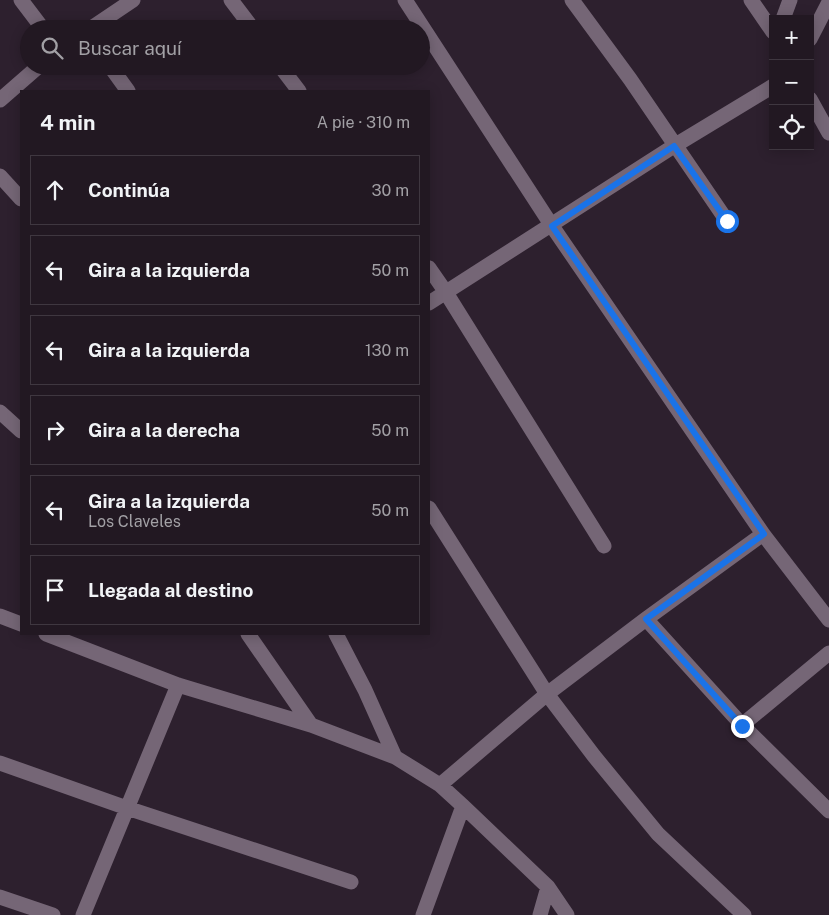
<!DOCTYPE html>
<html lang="es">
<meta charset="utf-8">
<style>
:root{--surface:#221822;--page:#2e252f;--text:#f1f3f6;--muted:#a2a0a5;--line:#3f3740}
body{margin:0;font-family:"Public Sans",sans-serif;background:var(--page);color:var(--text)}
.controls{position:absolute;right:15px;top:15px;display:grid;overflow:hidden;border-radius:0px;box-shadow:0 2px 12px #0003}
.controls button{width:45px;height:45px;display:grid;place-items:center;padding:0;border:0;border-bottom:1px solid var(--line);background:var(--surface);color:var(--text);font:25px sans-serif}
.stop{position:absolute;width:15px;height:15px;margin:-11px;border:4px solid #1a73e8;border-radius:50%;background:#fff}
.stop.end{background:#1a73e8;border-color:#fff;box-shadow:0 1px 5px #0008}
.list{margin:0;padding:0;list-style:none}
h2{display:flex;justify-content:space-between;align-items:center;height:65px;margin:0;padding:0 20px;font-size:21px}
h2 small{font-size:16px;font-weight:400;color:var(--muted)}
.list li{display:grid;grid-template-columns:32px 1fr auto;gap:15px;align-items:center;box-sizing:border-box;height:70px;margin:0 10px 10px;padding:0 10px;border:1px solid var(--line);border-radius:0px}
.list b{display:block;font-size:19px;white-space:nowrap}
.list p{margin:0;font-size:16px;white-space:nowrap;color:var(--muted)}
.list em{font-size:16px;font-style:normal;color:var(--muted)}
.icon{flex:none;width:28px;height:28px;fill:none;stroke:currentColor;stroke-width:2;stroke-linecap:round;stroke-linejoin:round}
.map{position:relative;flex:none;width:829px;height:915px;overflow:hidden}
.search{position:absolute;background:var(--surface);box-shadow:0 2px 12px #0003;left:20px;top:20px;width:410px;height:55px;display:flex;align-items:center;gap:12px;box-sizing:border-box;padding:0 18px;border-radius:28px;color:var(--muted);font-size:19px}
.panel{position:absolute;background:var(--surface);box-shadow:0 2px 12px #0003;left:20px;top:90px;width:410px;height:545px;border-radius:0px}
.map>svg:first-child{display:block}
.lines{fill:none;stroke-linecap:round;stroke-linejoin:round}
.minor{stroke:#756676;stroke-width:15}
.route{stroke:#1a73e8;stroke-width:6}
</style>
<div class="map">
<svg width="829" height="915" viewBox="0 0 829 915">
<rect width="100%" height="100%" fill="#2d202e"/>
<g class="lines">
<!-- minor -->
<path class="minor" d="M21,0L43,29
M231,0L253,29
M405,0L552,226L763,534L829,620
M572,0L630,79L727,221
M751,0L773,32
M783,19L790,0
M90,29L133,0
M810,39L829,2
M110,66L128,91
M280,66L299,91
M810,99L829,133
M0,100L39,66
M0,176L21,199
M429,268L445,291L604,546
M429,303L674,146L773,86
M0,412L21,431
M429,508L547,694L594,756L658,834L744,915
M0,616L21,624
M646,619L742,725L829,811
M46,634L178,685L311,725L395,757L440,785L463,806L548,887L567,915
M248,634L311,725
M336,634L365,690L395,757
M742,725L829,653
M0,763L127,808L351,882
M440,785L547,694L646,619L763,534
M0,897L53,915
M83,915L178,685
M423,915L463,806
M540,915L548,887"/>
</g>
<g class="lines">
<!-- route -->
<path class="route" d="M727,221L674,146L552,226L764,534L646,619L742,726"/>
</g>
</svg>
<div class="controls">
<button>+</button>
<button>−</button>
<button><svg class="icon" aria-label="locate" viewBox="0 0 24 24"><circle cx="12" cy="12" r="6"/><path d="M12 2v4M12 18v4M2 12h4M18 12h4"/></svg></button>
</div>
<div class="stop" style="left:727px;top:221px"></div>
<div class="stop end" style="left:742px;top:726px"></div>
<div class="search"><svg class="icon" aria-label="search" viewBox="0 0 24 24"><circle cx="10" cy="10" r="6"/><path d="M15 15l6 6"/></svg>Buscar aquí</div>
<section class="panel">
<h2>4 min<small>A pie · 310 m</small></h2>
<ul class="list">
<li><svg class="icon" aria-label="ahead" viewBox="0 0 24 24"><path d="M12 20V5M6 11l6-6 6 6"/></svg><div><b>Continúa</b></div><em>30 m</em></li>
<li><svg class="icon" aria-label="left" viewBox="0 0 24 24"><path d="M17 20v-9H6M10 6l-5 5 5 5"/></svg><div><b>Gira a la izquierda</b></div><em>50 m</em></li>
<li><svg class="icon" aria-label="left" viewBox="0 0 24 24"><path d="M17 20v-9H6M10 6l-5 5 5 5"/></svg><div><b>Gira a la izquierda</b></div><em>130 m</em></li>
<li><svg class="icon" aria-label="right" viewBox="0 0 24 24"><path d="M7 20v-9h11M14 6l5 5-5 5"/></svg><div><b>Gira a la derecha</b></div><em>50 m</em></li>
<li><svg class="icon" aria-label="left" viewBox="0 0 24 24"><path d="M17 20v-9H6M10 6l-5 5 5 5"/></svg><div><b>Gira a la izquierda</b><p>Los Claveles</p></div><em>50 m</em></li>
<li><svg class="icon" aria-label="arrive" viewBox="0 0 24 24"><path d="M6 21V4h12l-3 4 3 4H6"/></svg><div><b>Llegada al destino</b></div></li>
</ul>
</section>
</div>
